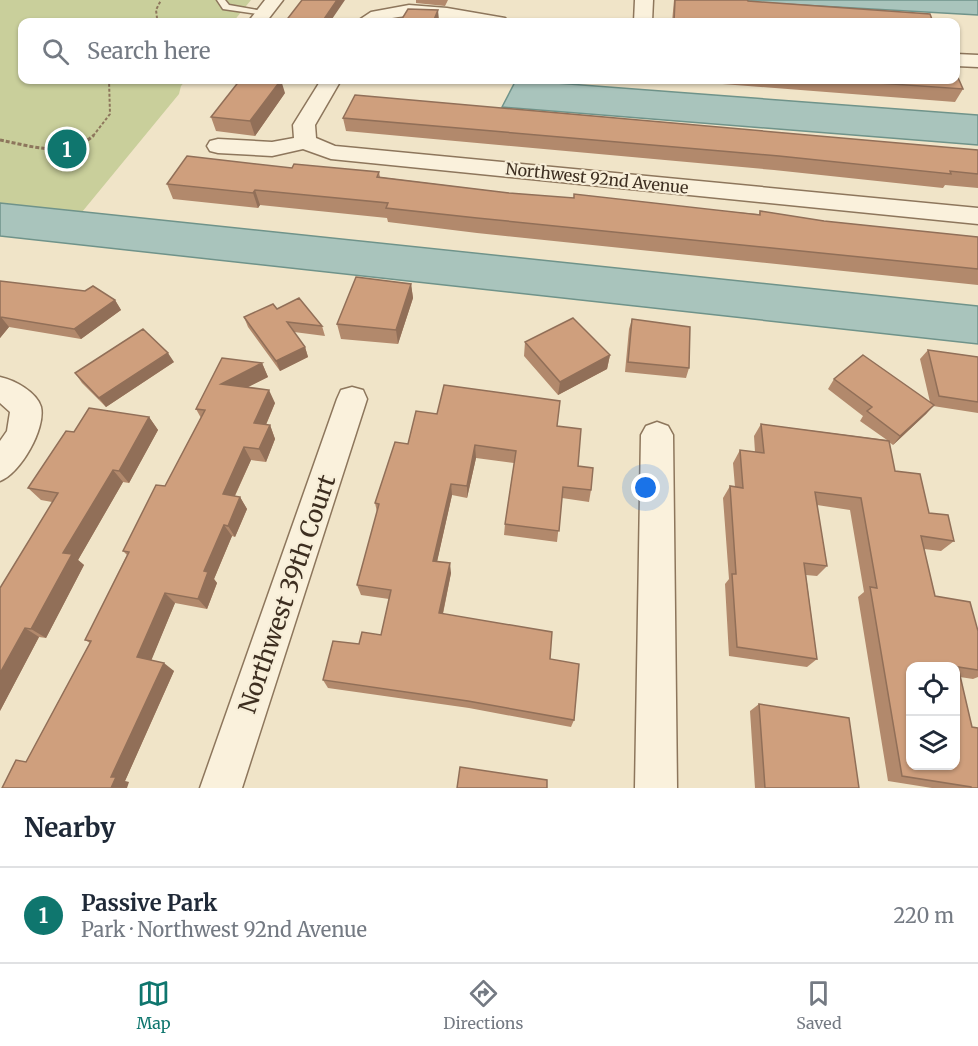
<!DOCTYPE html>
<meta charset="utf-8">
<style>
:root{--surface:#fff;--page:#f2f2f3;--text:#1f2937;--muted:#747a83;--line:#e0e1e3;--accent:#0f766e}
body{margin:0;font-family:Merriweather,serif;background:var(--page);color:var(--text)}
.controls{position:absolute;right:18px;bottom:18px;display:grid;overflow:hidden;border-radius:12px;box-shadow:0 2px 4px #0004}
.controls button{width:54px;height:54px;display:grid;place-items:center;padding:0;border:0;border-bottom:2px solid var(--line);background:var(--surface);color:var(--text);font:30px sans-serif}
.you{position:absolute;left:646px;top:488px;width:21px;height:21px;margin:-15px;border:4px solid #fff;border-radius:50%;background:#1a73e8;box-shadow:0 0 0 9px #1a73e833}
.badge{display:grid;place-items:center;width:39px;height:39px;border-radius:50%;background:var(--accent);color:#fff;font-size:20px;font-weight:700}
.pin{position:absolute;translate:-50% -50%;border:3px solid #fff;box-shadow:0 2px 6px #0006}
.list{margin:0;padding:0;list-style:none}
h2{display:flex;justify-content:space-between;align-items:center;height:78px;margin:0;padding:0 24px;font-size:26px}
h2 small{font-size:20px;font-weight:400;color:var(--muted)}
.list li{display:grid;grid-template-columns:39px 1fr auto;gap:18px;align-items:center;box-sizing:border-box;height:96px;padding:0 24px;border-top:2px solid var(--line)}
.list b{display:block;font-size:22px;white-space:nowrap}
.list p{margin:0;font-size:20px;white-space:nowrap;color:var(--muted)}
.list em{font-size:20px;font-style:normal;color:var(--muted)}
.icon{flex:none;width:33px;height:33px;fill:none;stroke:currentColor;stroke-width:2;stroke-linecap:round;stroke-linejoin:round}
.map{position:relative;flex:none;width:978px;height:788px;overflow:hidden}
.search{position:absolute;background:var(--surface);box-shadow:0 2px 4px #0004;left:18px;right:18px;top:18px;height:66px;display:flex;align-items:center;gap:15px;box-sizing:border-box;padding:0 21px;border-radius:12px;color:var(--muted);font-size:22px}
.sheet{height:174px;background:var(--surface)}
nav{display:flex;justify-content:space-around;align-items:center;box-sizing:border-box;height:84px;border-top:2px solid var(--line);background:var(--surface);font-size:16px;color:var(--muted)}
nav a{display:grid;justify-items:center;gap:3px}
nav .on{color:var(--accent)}
.map>svg:first-child{display:block}
.green{fill:#c9cf9b}
.water{fill:#a9c4bc;stroke:#6f938a;stroke-width:1.5}
.lines{fill:none;stroke-linecap:round;stroke-linejoin:round}
.service-casing{stroke:#8d765c;stroke-width:3}
.minor-casing{stroke:#8d765c;stroke-width:3}
.path-far1{stroke:#8d765c;stroke-width:2;stroke-dasharray:3 2;stroke-linecap:butt}
.path{stroke:#8d765c;stroke-width:3;stroke-dasharray:4 2;stroke-linecap:butt}
.service{fill:#faf1dc;fill-rule:evenodd}
.minor{fill:#faf1dc;fill-rule:evenodd}
.wall{fill:#b2896c}
.shaded-wall{fill:#916f58}
.building{fill:#cf9f7d;stroke:#916f58;stroke-width:1.5;fill-rule:evenodd}
.labels{text-anchor:middle;dominant-baseline:central;stroke-width:4.5;stroke-linejoin:round;paint-order:stroke}
.far-street-label{font-size:16px;fill:#3d2e20;stroke:#f7eed8}
.near-street-label{font-size:24px;fill:#3d2e20;stroke:#f7eed8}
</style>
<div class="map">
<svg width="978" height="788" viewBox="0 0 978 788">
<rect width="100%" height="100%" fill="#f0e4c8"/>
<!-- green -->
<path class="green" d="M0,0H251L233,22H22V80H186L181,86L179,94L82,212L0,203Z"/>
<!-- water -->
<path class="water" d="M745,0H978V15L750,2Z
M516,80L978,115V145L502,107Z
M0,203L978,306V344L0,236Z"/>
<g class="lines">
<!-- service casing -->
<g class="service-casing">
<path id="service" d="M217,0H225L229,5L269,12L265,15L223,9Z"/>
</g>
<!-- minor casing -->
<g class="minor-casing">
<path id="minor" d="M265,0H283L266,22H248Z
M635,0H653L652,22H634Z
M409,5L447,8L505,18L508,22C476,26 443,16 411,16C391,16 375,24 356,22L371,12Z
M956,54L978,55V67L956,66Z
M321,80H341L315,125L316,138L335,146L978,208V224L331,159L303,149L272,156L218,153L210,151L207,146L210,141L218,139L272,142L294,138L293,125Z
M0,377C14,380 37,392 41,407C46,429 20,474 0,481V441L7,431L10,412L0,403Z
M352,387L363,390L367,399L242,788H200L337,399L341,390Z
M657,422L668,426L673,435L677,788H635L641,435L646,426Z"/>
</g>
<!-- path-far1 -->
<path class="path-far1" d="M153,22L157,18L156,10L161,0
M93,136L110,114L109,80"/>
<!-- path -->
<path class="path" d="M0,140C31,146 68,159 94,135"/>
<!-- service -->
<use href="#service" class="service"/>
<!-- minor -->
<use href="#minor" class="minor"/>
</g>
<!-- wall -->
<path class="wall" d="M416,0H448L445,6L416,3Z
M674,0H747L748,1L933,22H672Z
M671,80H956L963,89L955,102Z
M285,93L255,136L216,131L211,117Z
M343,118L978,150V188L945,185L943,188L774,170L346,131Z
M292,168L379,172L380,177L509,193L759,214L760,211L824,221L978,237V285L477,233L388,222L387,218L260,205L258,208L173,199L167,184Z
M0,281L115,300L121,310L81,339L9,327L0,338Z
M411,284L413,298L398,344L341,339L337,324Z
M277,309L322,326L325,336L294,332L305,347L308,357L280,371L248,327L244,317Z
M632,319L689,368L686,378L625,372L629,329Z
M525,342L610,355L607,369L558,395L524,356Z
M928,350L978,357V413L933,406L926,414L893,445L889,442L895,471L929,513L954,541L941,551L924,549L935,596L978,631V677L973,679L960,677L978,788H932L888,781L858,597L864,592L850,510L817,505L827,566L817,576L806,575L817,659L807,667L729,656L725,584L729,579L723,498L730,486L735,487L733,463L740,450L755,452L754,436L761,424L887,440L860,421L863,416L828,389L834,379L930,402L920,359Z
M174,362L106,407L82,383L75,373Z
M262,363L268,377L248,387L275,403L266,425H270L275,439L266,462L251,460L235,496L240,497L247,509L235,537L232,536L214,579L217,583L207,609L175,603L151,660L174,671L125,781L129,782L26,762L90,643L85,640L127,555L123,551L165,486L201,418L196,409Z
M149,417L158,430L129,483L123,482L78,560L84,565L46,638L39,637L0,711L52,502L41,500L28,488L74,432Z
M557,426L591,490L589,502L562,498L557,542L504,535L505,524L514,463L476,458L467,498L452,495L437,561L451,573L443,614L550,659L574,720L571,727L469,708L328,688L323,680L359,644L381,635L389,599L361,595L357,585L377,512L375,503L408,444Z
M759,704L859,788H755L750,711Z"/>
<!-- shaded-wall -->
<path class="shaded-wall" d="M337,0H345L330,22H322Z
M438,10L439,20L438,22H433Z
M281,80L285,93L255,136L250,121Z
M255,190L260,205L258,208L253,193Z
M411,284L413,298L398,344L396,330Z
M115,300L121,310L81,339L74,329Z
M1,317L9,327L0,338V318Z
M305,347L308,357L280,371L276,361Z
M168,353L174,362L106,407L99,398Z
M610,355L607,369L558,395L560,382Z
M262,363L268,377L228,397L221,384Z
M269,390L275,403L261,436L254,423Z
M934,405L926,414L893,445L900,436Z
M149,417L158,430L129,483L119,471Z
M270,425L275,439L266,462L259,449Z
M475,445L476,458L467,498V486Z
M244,447L251,460L230,506L223,494Z
M113,470L123,482L78,560L84,565L46,638L31,629L63,553Z
M451,484L452,495L435,571L433,561Z
M240,497L247,509L235,537L228,526Z
M224,525L232,536L214,579L217,583L207,609L198,599L204,571Z
M450,563L451,573L441,622L439,613Z
M165,593L175,603L149,666L137,657Z
M25,628L39,637L0,711V673Z
M164,663L174,671L125,781L129,782L127,788H111V777Z"/>
<!-- building -->
<path class="building" d="M302,0H337L322,22H285Z
M675,0H747L748,1L930,14L933,22H674Z
M408,9L438,10L433,22H400Z
M956,73L963,89L835,80H956Z
M240,80H281L250,121L211,117Z
M355,95L978,150V174L950,171L951,174L779,156L343,118Z
M187,156L292,168L294,164L379,172L377,177L509,193L574,198V194L760,215V211L824,221L978,237V269L477,218L386,208L388,203L255,190L253,193L167,184Z
M356,277L411,284L396,330L337,324Z
M0,281L85,291L93,286L115,300L74,329L1,317L0,318Z
M299,298L322,326L287,322L305,347L276,361L244,317L273,304L277,309Z
M573,318L610,355L560,382L525,342Z
M632,319L690,327L689,368L628,362Z
M143,329L168,353L99,398L75,373Z
M928,350L978,357V402L939,396Z
M863,355L934,405L900,436L867,411L872,407L834,379Z
M222,358L262,363L221,384L269,390L254,423L270,425L259,449L244,447L223,494L240,497L228,526L224,525L204,571L208,572L198,599L165,593L137,657L164,663L111,777H116L111,788H2L16,760L26,762L91,641L85,640L129,552L123,551L156,485L165,486L205,410L196,409Z
M444,385L560,401L557,426L581,429L578,466L593,468L591,490L563,487L559,531L505,524L516,451L475,445L467,486L451,484L433,561L450,563L439,613L552,632L550,659L579,664L574,720L468,701L323,680L333,641L359,644L362,632L381,635L391,590L357,585L379,504L375,503L395,442L408,444L416,411L437,414Z
M89,408L149,417L119,471L113,470L63,553L72,554L31,629L25,628L0,673V588L58,493L28,488L66,431L74,432Z
M761,424L889,441L895,471L920,474L929,513L948,515L954,541L921,536L935,596L970,602L978,631V670L958,667L972,727L978,728V788H971V787L902,776L870,587L877,588L861,498L815,492L827,566L804,563L817,659L737,647L732,574H736L730,486L743,488L740,450L764,453ZM910,666H956V765H910Z
M759,704L849,718L859,788H765Z
M460,767L547,780V788H457Z"/>
<g class="labels">
<!-- far-street labels -->
<g class="far-street-label">
<text transform="translate(597 178) rotate(6)">Northwest 92nd Avenue</text>
</g>
<!-- near-street labels -->
<g class="near-street-label">
<text transform="translate(287 594) rotate(-71)">Northwest 39th Court</text>
</g>
</g>
</svg>
<div class="controls">
<button><svg class="icon" aria-label="locate" viewBox="0 0 24 24"><circle cx="12" cy="12" r="6"/><path d="M12 2v4M12 18v4M2 12h4M18 12h4"/></svg></button>
<button><svg class="icon" aria-label="layers" viewBox="0 0 24 24"><path d="M12 4l9 5-9 5-9-5zM3 14l9 5 9-5"/></svg></button>
</div>
<div class="you"></div>
<div class="pin badge" style="left:67px;top:149px">1</div>
<div class="search"><svg class="icon" aria-label="search" viewBox="0 0 24 24"><circle cx="10" cy="10" r="6"/><path d="M15 15l6 6"/></svg>Search here</div>
</div>
<section class="sheet">
<h2>Nearby<small></small></h2>
<ul class="list">
<li><span class="badge">1</span><div><b>Passive Park</b><p>Park · Northwest 92nd Avenue</p></div><em>220 m</em></li>
</ul>
</section>
<nav>
<a class="on"><svg class="icon" aria-label="map" viewBox="0 0 24 24"><path d="M3 6l6-2 6 2 6-2v14l-6 2-6-2-6 2zM9 4v14M15 6v14"/></svg>Map</a>
<a><svg class="icon" aria-label="directions" viewBox="0 0 24 24"><path d="M12 3l9 9-9 9-9-9zM9 14v-3h6M13 9l2 2-2 2"/></svg>Directions</a>
<a><svg class="icon" aria-label="saved" viewBox="0 0 24 24"><path d="M7 4h10v16l-5-4-5 4z"/></svg>Saved</a>
</nav>
